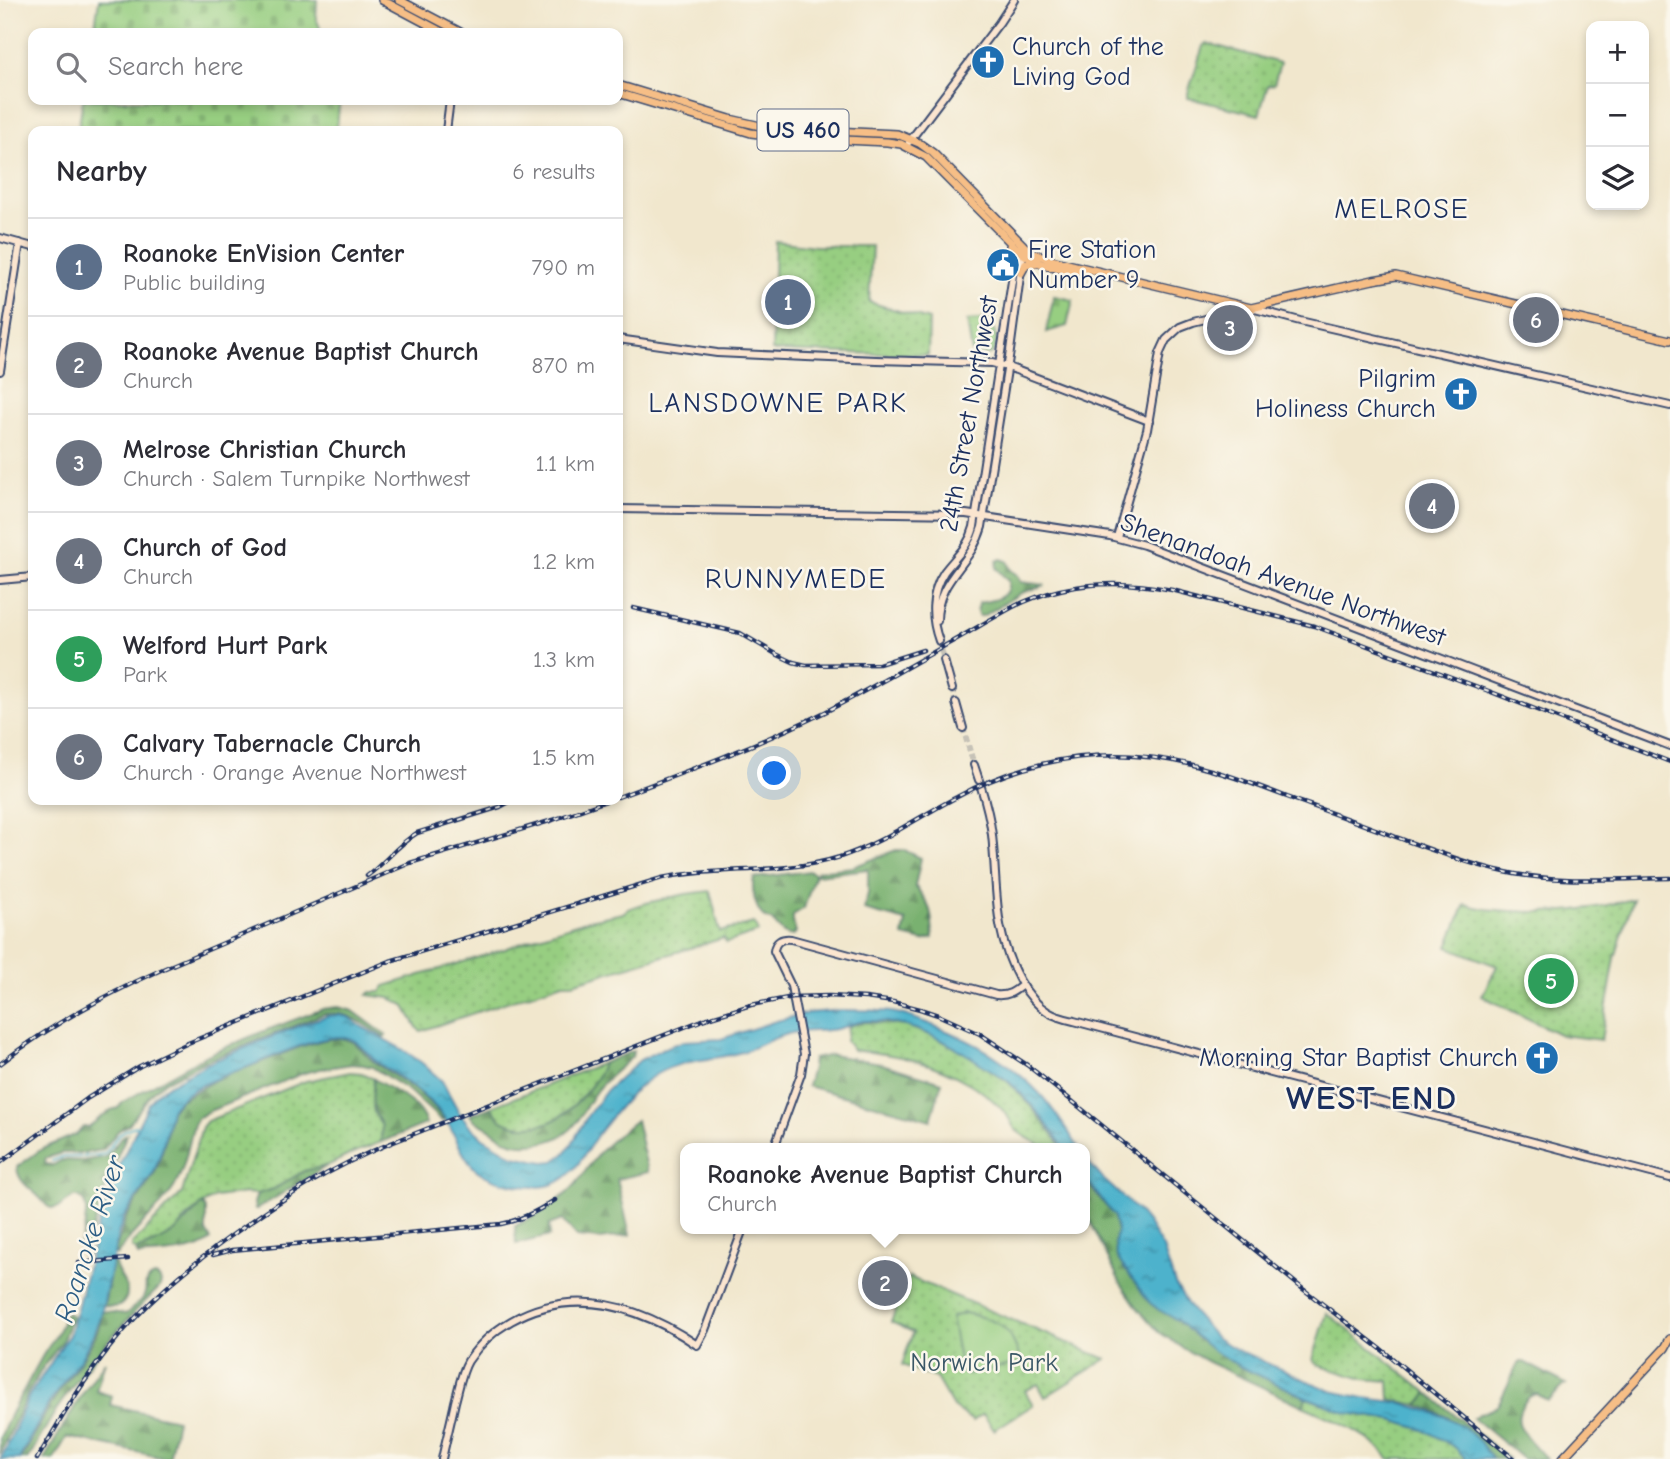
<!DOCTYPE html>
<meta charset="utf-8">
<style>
:root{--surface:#fff;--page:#f7f7f7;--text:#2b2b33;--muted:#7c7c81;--line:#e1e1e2;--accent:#0f766e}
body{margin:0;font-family:"Comic Neue",sans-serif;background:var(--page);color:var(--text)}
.controls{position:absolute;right:21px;top:21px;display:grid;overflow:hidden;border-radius:14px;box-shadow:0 4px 10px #0003}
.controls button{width:63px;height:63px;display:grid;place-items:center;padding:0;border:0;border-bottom:2px solid var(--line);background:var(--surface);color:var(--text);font:35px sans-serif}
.you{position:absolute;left:775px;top:774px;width:24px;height:24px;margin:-18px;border:5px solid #fff;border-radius:50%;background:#1a73e8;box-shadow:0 0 0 10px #1a73e833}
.badge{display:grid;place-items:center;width:46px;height:46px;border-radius:50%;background:var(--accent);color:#fff;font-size:23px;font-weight:700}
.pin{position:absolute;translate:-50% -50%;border:4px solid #fff;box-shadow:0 2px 7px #0006}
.popup{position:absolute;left:680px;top:1143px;width:410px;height:91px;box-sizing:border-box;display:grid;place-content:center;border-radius:14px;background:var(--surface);filter:drop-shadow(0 2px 5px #0005);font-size:23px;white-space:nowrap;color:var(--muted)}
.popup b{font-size:26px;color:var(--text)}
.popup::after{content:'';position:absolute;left:50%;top:100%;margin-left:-14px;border:14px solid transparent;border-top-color:var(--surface)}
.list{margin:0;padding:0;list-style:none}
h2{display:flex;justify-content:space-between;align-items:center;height:91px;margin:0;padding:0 28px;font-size:30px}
h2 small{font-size:23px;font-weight:400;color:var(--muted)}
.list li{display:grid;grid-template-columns:46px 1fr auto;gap:21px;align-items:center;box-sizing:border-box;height:98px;padding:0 28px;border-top:2px solid var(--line)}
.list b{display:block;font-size:26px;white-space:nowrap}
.list p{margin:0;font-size:23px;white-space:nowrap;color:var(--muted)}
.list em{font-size:23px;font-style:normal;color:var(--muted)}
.icon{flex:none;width:38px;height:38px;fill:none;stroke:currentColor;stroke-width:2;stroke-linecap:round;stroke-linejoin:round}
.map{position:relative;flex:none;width:1670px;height:1459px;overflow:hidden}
.search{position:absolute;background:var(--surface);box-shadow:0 4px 10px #0003;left:28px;top:28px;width:595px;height:77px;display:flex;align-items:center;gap:18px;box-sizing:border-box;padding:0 24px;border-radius:14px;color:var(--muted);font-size:26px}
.panel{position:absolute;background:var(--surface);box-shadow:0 4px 10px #0003;left:28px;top:126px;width:595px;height:679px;border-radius:14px}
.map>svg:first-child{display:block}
.green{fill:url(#green-dots);stroke:#597e70;stroke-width:2}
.forest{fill:url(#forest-firs);stroke:#4a7066;stroke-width:2}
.cemetery{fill:url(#cemetery-stones);stroke:#597e70;stroke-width:2}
.pitch{fill:#97ce81;stroke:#597e70;stroke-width:2}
.water{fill:url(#water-ripples);stroke:#347095;stroke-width:2}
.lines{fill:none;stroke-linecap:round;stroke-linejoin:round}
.stream{stroke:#4db2cc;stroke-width:2}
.secondary-tunnel{stroke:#c6c2b7;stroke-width:6;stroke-dasharray:6 3;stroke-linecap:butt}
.secondary-casing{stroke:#3b4b6f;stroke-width:10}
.primary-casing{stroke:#3b4b6f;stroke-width:10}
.secondary{stroke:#fbe5cf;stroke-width:6}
.primary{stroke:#f6be86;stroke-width:7}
.rail-casing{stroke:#1b2f5e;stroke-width:4.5}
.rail{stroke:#fbf7ec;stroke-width:2;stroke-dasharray:5;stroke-linecap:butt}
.labels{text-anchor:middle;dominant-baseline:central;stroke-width:5;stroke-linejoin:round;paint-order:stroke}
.shield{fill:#fbf7ec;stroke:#5e6b89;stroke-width:2}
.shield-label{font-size:24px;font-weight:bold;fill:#1b2f5e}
.poi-label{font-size:26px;fill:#1b2f5e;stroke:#fbf7ec;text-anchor:start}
.street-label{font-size:26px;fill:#1b2f5e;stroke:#fbf7ec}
.park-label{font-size:26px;fill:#3a5767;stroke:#fbf7ec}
.neighbourhood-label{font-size:28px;letter-spacing:2px;fill:#1b2f5e;stroke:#fbf7ec}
.water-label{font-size:28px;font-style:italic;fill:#2c5d84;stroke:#fbf7ec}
.district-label{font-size:33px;font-weight:bold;letter-spacing:2px;fill:#1b2f5e;stroke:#fbf7ec}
</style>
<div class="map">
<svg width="1670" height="1459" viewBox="0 0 1670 1459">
<defs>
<pattern id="green-dots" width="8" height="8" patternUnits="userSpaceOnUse" patternTransform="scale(1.75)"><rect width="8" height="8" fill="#97ce81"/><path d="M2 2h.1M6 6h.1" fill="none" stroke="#82b172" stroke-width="1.8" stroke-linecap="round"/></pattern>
<pattern id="forest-firs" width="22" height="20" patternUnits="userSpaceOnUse" patternTransform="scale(1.75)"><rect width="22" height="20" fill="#79b16f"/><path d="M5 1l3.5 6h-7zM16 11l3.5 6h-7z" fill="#62905e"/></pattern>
<pattern id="cemetery-stones" width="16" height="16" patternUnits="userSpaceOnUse" patternTransform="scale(1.75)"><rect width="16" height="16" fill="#97ce81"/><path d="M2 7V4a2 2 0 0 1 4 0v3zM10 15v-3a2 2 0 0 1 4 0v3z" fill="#82b172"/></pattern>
<pattern id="water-ripples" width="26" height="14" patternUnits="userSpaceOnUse" patternTransform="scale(1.75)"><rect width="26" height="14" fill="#4db2cc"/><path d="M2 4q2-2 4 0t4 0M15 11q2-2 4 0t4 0" fill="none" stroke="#3f91a9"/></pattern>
</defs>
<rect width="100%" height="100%" fill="#fbf7ec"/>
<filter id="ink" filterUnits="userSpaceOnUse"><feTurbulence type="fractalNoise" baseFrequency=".0143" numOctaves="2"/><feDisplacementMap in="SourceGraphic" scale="14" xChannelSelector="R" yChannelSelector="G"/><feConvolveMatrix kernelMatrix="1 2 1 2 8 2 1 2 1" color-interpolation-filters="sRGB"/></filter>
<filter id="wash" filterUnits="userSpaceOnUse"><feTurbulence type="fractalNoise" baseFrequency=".00686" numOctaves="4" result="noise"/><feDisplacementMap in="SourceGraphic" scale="28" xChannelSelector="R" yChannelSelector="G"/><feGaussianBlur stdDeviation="1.57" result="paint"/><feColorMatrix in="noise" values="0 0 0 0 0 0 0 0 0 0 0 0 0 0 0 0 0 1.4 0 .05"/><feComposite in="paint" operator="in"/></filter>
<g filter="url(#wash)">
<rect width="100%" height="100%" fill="#f1e7cd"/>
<!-- green -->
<path class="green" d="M1206,43L1280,63L1274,84L1268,85L1259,115L1188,98V93L1203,46Z
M775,241L815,246H872L869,302L929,320L928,355L772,351Z
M991,319L997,340L995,350L990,354L972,353L967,321Z
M710,891L720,932L754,923L757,928L758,932L726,943L724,938L573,983H563L421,1031L418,1029L404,1005L390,998L368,995L371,992H381L385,986L505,949L539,936L589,920L623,913L628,909L642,904L686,894Z
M1633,899L1615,958L1601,1040L1561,1035L1482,996L1497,966L1448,947L1465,904C1482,910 1495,910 1513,911C1556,914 1591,910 1633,899Z
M866,1022L906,1026L935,1037L965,1053L1008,1082L1028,1103L1063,1148C1059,1148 1052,1149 1048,1148C1039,1145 1021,1135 1015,1129C1012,1125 1010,1120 1007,1115C997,1103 984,1092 970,1084C934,1062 895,1054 853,1050L846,1041L848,1027L852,1025Z
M603,1063C599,1078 589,1089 579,1100C562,1118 549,1127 522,1126C516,1126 507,1123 502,1120C498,1117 494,1111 491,1107Z
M350,1072L362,1073L374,1079L373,1099L374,1112L382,1126L381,1142L353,1153L327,1166L304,1171L274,1189L257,1194L246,1193L215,1197L203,1204L187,1217L176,1231L157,1242L136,1250L132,1248V1244L182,1193L202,1127L207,1121L306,1081Z
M909,1277L1106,1359L1045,1397L1038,1384L1025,1391L1033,1405L994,1430L983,1414L973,1421L953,1407L936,1378L902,1365L913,1332L891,1322Z
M1327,1313L1428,1393L1418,1405L1390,1399L1389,1381L1363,1379L1317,1365L1313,1359Z
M1306,1397L1347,1413L1392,1420L1427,1431L1456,1448L1466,1459H1390C1368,1433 1334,1420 1303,1406Z"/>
<!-- forest -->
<path class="forest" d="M1001,559L1007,561L1010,569L1018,576L1021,582L1045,585L1021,593L983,616H979L977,612L979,603C993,600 1010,599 1008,581L996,568L997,561Z
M896,850H904L921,858L915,886C932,907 932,912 933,938L923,941L903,936L906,921L864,910L868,893V869L816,875L817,871L853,867Z
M810,871L814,873V877L804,908L793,915V923L796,932L793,936C781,934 782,931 774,923C768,917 771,922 764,917C755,909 751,889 754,878Z
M338,1007L353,1011L386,1035L384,1037C360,1023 352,1011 323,1014L204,1062L166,1081L152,1092L129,1124L118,1131L103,1150L82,1153H61L46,1158L45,1161L46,1164L53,1165L62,1160L83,1161L106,1157L122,1137L127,1134C108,1175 95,1217 85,1261C83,1256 80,1250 80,1245C80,1243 83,1236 83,1234C85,1226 88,1209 84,1202C75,1188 65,1207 56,1208C47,1210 45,1202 39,1197C30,1188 18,1182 17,1167L42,1149L77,1134L83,1127H88L111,1110L118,1108L123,1102L203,1057L259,1033L323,1009Z
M340,1038C361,1042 360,1051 375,1063C400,1081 427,1094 444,1120L442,1121L409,1091L372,1067L363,1065L352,1064L320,1069L304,1073L207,1112L197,1119L194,1124C188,1145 184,1175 171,1192C155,1215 131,1231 117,1255L114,1254L126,1218L155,1173L163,1149L171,1111L179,1101L217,1079L300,1047L323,1040Z
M633,1051L632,1057C620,1068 607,1077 597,1090C589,1100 584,1111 577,1122C564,1141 536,1147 514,1143C505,1141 499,1135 491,1130C483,1124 476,1124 470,1115L491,1107C494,1111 498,1117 502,1120C507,1123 516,1126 522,1126C549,1127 562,1118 579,1100C589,1089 599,1078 603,1063Z
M831,1055L875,1062L942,1082L931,1120L807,1086L812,1068L813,1059Z
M374,1079C393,1091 420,1102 426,1124L381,1142L382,1126L374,1112L372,1099Z
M636,1120L648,1172L617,1179L630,1235L600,1239L577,1237L562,1220L549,1225L550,1236L516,1244L515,1226C536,1216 557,1204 573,1187C583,1176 590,1163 600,1152C611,1140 623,1130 636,1120Z
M327,1166L257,1209H255L254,1203L257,1194L274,1189L304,1171Z
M1084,1179L1114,1216L1117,1230L1115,1242L1116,1254L1120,1262L1150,1303L1159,1310L1177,1320L1201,1341L1241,1367L1306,1397L1303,1406L1208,1362L1186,1350L1159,1332L1139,1310L1120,1282L1085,1211Z
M203,1204L206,1209V1231L211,1240C197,1254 158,1254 138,1256L136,1250C150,1245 166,1240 178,1229C186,1221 194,1212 203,1204Z
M112,1263H115C116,1276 133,1286 125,1300C120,1309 113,1307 104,1306Z
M155,1276L159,1278L161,1282L160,1287C123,1322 90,1360 61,1403C49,1421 39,1440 28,1459H21C33,1440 41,1420 53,1401C71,1372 97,1346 103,1311L126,1314C131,1309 142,1302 144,1296C149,1286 140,1281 155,1276Z
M67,1313L72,1316L62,1342L43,1367L27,1395L0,1454V1438L11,1413L43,1355L55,1337L61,1325L64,1315Z
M105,1361L96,1391L112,1396L110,1405L177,1420L169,1459L67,1437L54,1459H44L81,1396Z
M1520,1362H1524L1566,1384L1548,1401L1537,1394C1531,1395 1528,1397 1524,1403C1507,1427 1533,1441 1546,1459H1523L1473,1418C1480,1411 1491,1412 1498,1405L1518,1364Z
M1428,1393L1508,1459H1492C1471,1429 1453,1417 1418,1405Z"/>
<!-- cemetery -->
<path class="cemetery" d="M99,0H317L316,18L322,33H94Z
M83,100H340L336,131H78Z
M1054,296L1073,300L1067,326L1046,332Z"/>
<!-- pitch -->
<path class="pitch" d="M965,1313C1000,1320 1012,1328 1021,1363L967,1374L961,1371L951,1317Z"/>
<!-- water -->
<path class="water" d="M842,1010C858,1010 875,1010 891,1012C905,1014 919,1020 932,1025C976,1042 1009,1061 1041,1095C1055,1111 1067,1130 1079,1148H1064C1048,1125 1030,1100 1009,1082C1002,1076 994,1072 986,1067C951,1043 911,1020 867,1021C856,1021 846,1027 836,1029C821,1032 807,1030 792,1033C774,1036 759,1047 742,1052C709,1062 678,1058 649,1079C630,1093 615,1112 601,1130C587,1148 577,1174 556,1183C536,1192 495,1184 478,1171C461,1158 456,1133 443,1116C427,1095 403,1079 381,1065C370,1058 364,1046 353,1040C329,1029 273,1057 250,1066C226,1075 183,1088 171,1110L162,1149L154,1172L124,1217L118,1234L101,1316L94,1333L83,1355L49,1403L19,1459H0L6,1449L29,1396L69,1335L77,1309L98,1224L118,1168L148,1105L156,1094L170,1084L207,1064L264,1040L306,1023L327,1016L338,1015L348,1017L362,1027L402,1049L422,1063L442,1081L459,1112L470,1126L483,1138L514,1156L544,1162L554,1161L564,1154L570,1147L588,1115L607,1090L640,1060L662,1049L684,1041L721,1039L776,1021L809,1013Z
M1084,1157L1102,1178L1137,1210L1147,1222L1163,1248L1175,1284L1190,1308L1215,1337L1241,1352L1331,1391L1364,1398L1403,1403L1446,1417L1464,1427L1480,1442L1492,1459H1466L1456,1448L1427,1431L1392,1420L1347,1413L1306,1397L1241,1367L1212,1350L1177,1320L1159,1310L1150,1303L1120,1262L1116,1254L1115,1242L1117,1230L1114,1216L1085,1178Z"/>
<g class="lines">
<!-- stream -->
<path class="stream" d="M52,1161L62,1157H82L105,1154C115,1141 119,1129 137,1126"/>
</g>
</g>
<g filter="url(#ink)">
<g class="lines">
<!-- secondary-tunnel -->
<path class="secondary-tunnel" d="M939,641L944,660
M952,689L956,703
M963,728L974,765"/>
<!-- secondary casing -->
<g class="secondary-casing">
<path id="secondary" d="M446,131L450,100
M909,142L999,23L1014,0
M0,238L33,247
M618,339L717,353L876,360L992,363L1008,367L1149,421
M0,371L20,243
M618,509L966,514L1110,536L1144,545L1670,746
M1117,537L1147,430L1160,353L1166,340L1180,327L1193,322L1251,308L1300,321L1670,406
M0,580L33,577
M937,621C937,578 971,566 982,527L1010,351L1023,254
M939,641C931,619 930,593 944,572C955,557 969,547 974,527L1014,268L1017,257L1023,254
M944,660L952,689
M956,703L963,728
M974,765L979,780
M981,787C986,803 990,818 992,835C998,888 992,931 1020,981C1027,993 1036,1005 1048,1012C1056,1017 1065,1019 1074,1021L1670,1178
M774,1148L801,1074L804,1054L791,986L774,951C775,941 782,938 791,939L996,995C1008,996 1014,992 1022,985
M442,1459C446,1440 451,1421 455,1402C459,1388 461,1373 468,1361C479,1344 494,1331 511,1321C575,1285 641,1307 697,1345L705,1330L743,1229"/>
</g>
<!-- primary casing -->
<g class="primary-casing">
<path id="primary" d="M382,0L444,33
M399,0L462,33
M618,85L730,119L769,128L897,134L919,143L933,153L1025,247L1034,253L1051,260L1251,308L1373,280L1396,276L1670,340
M618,93L751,133L781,137L887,142L901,144L926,157L1016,248C1037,266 1058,271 1085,271
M1010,246L1013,255L1014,268
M1021,273L1026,264L1036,263
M1562,1459L1665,1348L1670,1339"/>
</g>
<!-- secondary -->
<use href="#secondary" class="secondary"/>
<!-- primary -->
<use href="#primary" class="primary"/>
<!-- rail casing -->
<g class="rail-casing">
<path id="rail" d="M633,608L740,633L776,654L793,662L806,665L879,664L923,650
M618,797C688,771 758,745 825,712C866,691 906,668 946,645C968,633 989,620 1011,608C1062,582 1117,579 1172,590L1314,626L1486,690L1670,762
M367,876C385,863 397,845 417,833L500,807L513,800
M0,1064C50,1025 105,995 163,969L410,863L553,820L609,800
M0,1163L88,1098L140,1066L188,1043L390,961L662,878C720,866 782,875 840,857C881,844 918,817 957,797C1011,767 1073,752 1135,756C1188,759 1238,778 1287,797C1323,810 1360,823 1396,837C1429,849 1462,862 1496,870C1553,884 1613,879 1670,878
M213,1255L232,1250L501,1224C521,1220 538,1211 555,1200
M79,1263L128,1259
M37,1459C60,1421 81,1383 109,1348C144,1304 186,1269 231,1236C284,1197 330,1168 391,1143L705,1019L751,1005L793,997L829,996L866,998L893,1002L920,1009L938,1015L980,1034L1027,1065L1067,1097L1303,1289L1381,1349L1514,1459"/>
</g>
<!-- rail -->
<use href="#rail" class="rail"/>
</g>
</g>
<!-- icons -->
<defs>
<g id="church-disc" transform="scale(1.75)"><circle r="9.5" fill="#1f6fb2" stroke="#fbf7ec"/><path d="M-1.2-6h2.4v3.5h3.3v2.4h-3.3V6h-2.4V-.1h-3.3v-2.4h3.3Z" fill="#fff"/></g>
<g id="civic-disc" transform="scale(1.75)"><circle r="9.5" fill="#1f6fb2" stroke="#fbf7ec"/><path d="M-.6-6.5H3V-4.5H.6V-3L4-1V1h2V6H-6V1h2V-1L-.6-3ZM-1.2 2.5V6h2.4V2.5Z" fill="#fff"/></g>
</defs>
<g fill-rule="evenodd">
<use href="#church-disc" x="988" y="62"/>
<use href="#civic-disc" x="1003" y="265"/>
<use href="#church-disc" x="1461" y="394"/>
<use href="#church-disc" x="1542" y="1058"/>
</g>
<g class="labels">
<!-- shield labels -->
<rect class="shield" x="757.5" y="109.5" width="91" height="41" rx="5"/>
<g class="shield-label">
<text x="803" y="130">US 460</text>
</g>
<!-- poi labels -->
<g class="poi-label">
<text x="1012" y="47">Church of the<tspan x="1012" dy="30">Living God</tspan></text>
<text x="1028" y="250">Fire Station<tspan x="1028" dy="30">Number 9</tspan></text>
<text x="1436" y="379" text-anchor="end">Pilgrim<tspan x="1436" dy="30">Holiness Church</tspan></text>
<text x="1518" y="1058" text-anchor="end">Morning Star Baptist Church</text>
</g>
<!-- street labels -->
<g class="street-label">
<text transform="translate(969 414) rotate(-80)">24th Street Northwest</text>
<text transform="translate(1283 580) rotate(20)">Shenandoah Avenue Northwest</text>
</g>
<!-- park labels -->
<g class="park-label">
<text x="984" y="1363">Norwich Park</text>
</g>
<!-- neighbourhood labels -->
<g class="neighbourhood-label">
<text x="1402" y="209">MELROSE</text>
<text x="778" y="403">LANSDOWNE PARK</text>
<text x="796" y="579">RUNNYMEDE</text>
</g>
<!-- water labels -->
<g class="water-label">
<text transform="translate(90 1239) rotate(-72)">Roanoke River</text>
</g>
<!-- district labels -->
<g class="district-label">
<text x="1372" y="1098">WEST END</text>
</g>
</g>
</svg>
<div class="controls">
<button>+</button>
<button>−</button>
<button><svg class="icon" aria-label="layers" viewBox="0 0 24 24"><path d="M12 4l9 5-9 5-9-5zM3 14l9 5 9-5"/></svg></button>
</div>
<div class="you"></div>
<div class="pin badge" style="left:788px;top:302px;background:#5c6f8a">1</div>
<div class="pin badge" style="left:885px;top:1283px;background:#6b7280">2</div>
<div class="popup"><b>Roanoke Avenue Baptist Church</b>Church</div>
<div class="pin badge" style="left:1230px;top:328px;background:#6b7280">3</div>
<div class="pin badge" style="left:1432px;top:506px;background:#6b7280">4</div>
<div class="pin badge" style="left:1551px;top:981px;background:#2e9e5b">5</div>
<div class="pin badge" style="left:1536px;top:320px;background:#6b7280">6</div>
<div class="search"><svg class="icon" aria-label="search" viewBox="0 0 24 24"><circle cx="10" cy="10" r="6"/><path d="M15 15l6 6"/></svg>Search here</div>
<section class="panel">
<h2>Nearby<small>6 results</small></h2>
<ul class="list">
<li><span class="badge" style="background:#5c6f8a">1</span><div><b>Roanoke EnVision Center</b><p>Public building</p></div><em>790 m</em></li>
<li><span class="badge" style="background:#6b7280">2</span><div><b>Roanoke Avenue Baptist Church</b><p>Church</p></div><em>870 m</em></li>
<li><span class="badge" style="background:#6b7280">3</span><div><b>Melrose Christian Church</b><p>Church · Salem Turnpike Northwest</p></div><em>1.1 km</em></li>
<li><span class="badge" style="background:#6b7280">4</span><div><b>Church of God</b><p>Church</p></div><em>1.2 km</em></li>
<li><span class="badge" style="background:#2e9e5b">5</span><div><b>Welford Hurt Park</b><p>Park</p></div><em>1.3 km</em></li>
<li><span class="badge" style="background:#6b7280">6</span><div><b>Calvary Tabernacle Church</b><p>Church · Orange Avenue Northwest</p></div><em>1.5 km</em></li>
</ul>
</section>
</div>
